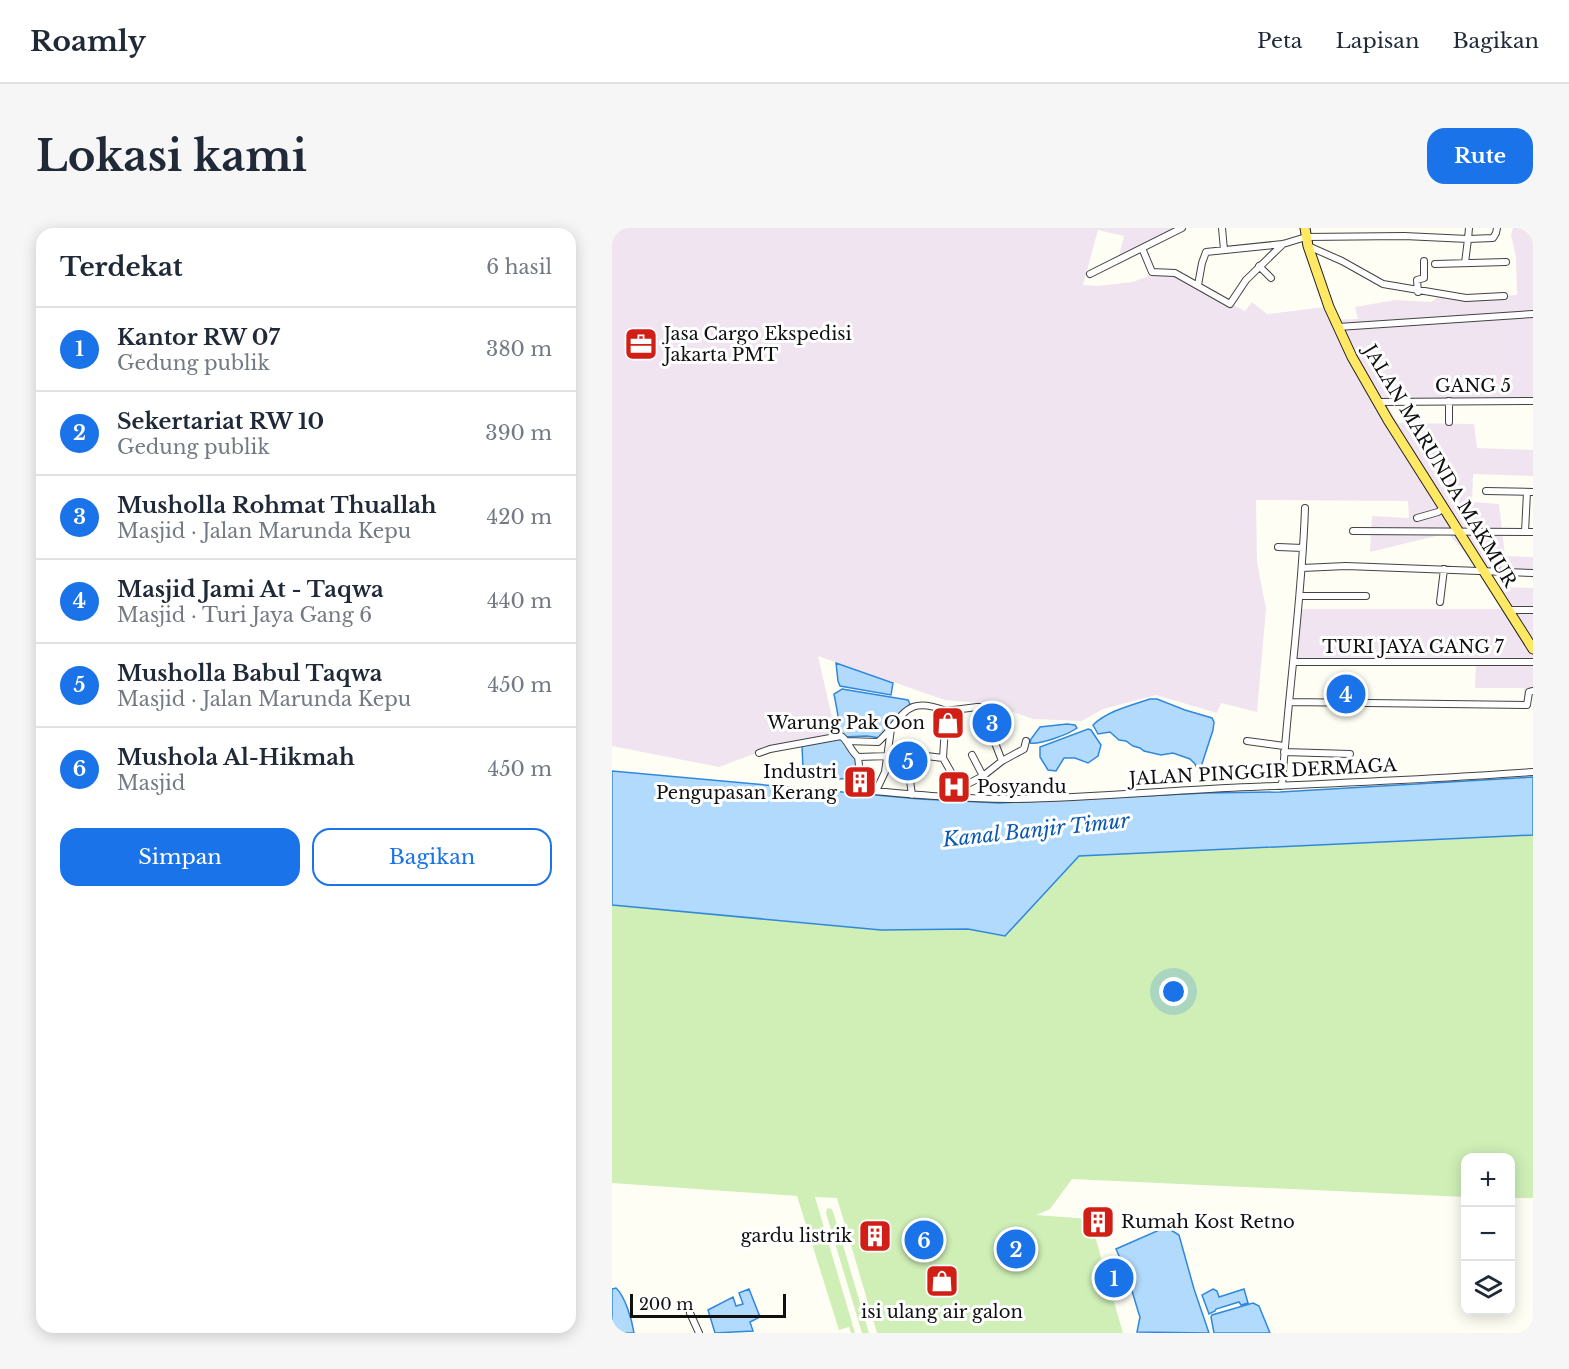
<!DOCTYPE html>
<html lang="id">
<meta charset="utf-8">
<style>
:root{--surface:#fff;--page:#f6f6f7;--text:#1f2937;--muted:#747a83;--line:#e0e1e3;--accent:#1a73e8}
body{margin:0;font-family:"Libre Baskerville",serif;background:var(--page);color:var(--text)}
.controls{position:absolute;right:18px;bottom:18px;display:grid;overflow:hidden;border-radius:12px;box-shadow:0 3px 15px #0003}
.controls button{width:54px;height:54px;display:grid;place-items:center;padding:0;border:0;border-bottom:2px solid var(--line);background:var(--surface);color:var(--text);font:30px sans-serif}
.scale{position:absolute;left:18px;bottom:15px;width:156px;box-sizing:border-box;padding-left:6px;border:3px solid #101010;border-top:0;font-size:16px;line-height:21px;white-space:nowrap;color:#101010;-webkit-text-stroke:4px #fff;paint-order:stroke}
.you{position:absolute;left:562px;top:764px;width:21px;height:21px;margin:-15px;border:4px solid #fff;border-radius:50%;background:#1a73e8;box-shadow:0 0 0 9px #1a73e833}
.badge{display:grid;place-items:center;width:39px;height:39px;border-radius:50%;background:var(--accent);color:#fff;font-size:20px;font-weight:700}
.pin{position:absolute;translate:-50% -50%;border:3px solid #fff;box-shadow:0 2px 6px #0006}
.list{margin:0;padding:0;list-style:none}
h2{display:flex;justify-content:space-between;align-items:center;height:78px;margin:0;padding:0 24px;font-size:26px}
h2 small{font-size:20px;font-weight:400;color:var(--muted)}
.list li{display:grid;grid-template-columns:39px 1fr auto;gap:18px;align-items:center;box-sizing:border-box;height:84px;padding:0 24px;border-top:2px solid var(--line)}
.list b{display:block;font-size:22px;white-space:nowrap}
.list p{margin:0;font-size:20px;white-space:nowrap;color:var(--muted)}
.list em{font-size:20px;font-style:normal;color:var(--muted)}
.actions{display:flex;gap:12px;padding:18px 24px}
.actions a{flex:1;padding:14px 0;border:2px solid var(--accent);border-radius:18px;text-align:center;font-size:21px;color:var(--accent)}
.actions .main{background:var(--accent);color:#fff}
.icon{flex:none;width:33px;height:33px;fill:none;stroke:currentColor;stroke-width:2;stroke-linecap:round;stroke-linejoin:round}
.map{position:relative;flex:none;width:921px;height:1105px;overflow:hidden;border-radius:18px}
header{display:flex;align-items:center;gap:36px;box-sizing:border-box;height:84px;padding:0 30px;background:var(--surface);border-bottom:2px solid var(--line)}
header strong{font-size:28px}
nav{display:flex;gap:33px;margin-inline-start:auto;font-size:21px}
.intro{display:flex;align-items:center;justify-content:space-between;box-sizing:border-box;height:144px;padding:0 36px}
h1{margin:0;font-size:42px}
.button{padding:15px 27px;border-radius:18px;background:var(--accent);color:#fff;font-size:21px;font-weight:700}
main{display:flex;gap:36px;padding:0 36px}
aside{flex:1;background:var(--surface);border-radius:18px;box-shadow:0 3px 15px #0003}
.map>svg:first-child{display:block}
.industrial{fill:#efe4ef}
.green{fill:#cfefb7}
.water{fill:#b1dafd;stroke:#3088dd;stroke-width:1.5}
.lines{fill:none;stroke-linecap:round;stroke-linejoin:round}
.minor-casing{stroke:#434343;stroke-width:8}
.primary-casing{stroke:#212121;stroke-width:11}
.minor{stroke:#fff;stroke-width:6}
.primary{stroke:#ffe864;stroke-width:9}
.labels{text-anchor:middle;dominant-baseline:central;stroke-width:6;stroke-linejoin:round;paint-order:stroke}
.poi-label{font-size:18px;fill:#101010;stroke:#fff;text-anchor:start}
.street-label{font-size:18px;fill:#101010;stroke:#fff}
.water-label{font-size:20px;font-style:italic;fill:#0959b3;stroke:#fff}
</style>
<header>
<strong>Roamly</strong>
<nav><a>Peta</a><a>Lapisan</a><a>Bagikan</a></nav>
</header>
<div class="intro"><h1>Lokasi kami</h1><a class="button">Rute</a></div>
<main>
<aside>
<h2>Terdekat<small>6 hasil</small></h2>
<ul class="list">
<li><span class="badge">1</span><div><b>Kantor RW 07</b><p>Gedung publik</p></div><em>380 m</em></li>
<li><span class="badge">2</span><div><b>Sekertariat RW 10</b><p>Gedung publik</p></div><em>390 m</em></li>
<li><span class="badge">3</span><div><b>Musholla Rohmat Thuallah</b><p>Masjid · Jalan Marunda Kepu</p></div><em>420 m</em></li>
<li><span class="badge">4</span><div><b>Masjid Jami At - Taqwa</b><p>Masjid · Turi Jaya Gang 6</p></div><em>440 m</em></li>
<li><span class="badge">5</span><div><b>Musholla Babul Taqwa</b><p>Masjid · Jalan Marunda Kepu</p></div><em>450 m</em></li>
<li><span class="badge">6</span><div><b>Mushola Al-Hikmah</b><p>Masjid</p></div><em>450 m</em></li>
</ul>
<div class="actions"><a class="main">Simpan</a><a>Bagikan</a></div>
</aside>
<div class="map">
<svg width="921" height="1105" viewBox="0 0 921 1105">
<rect width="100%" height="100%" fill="#fffef4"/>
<!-- industrial -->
<path class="industrial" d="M0,0H564L507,28L512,8L486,2L471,57L485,58L521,54L541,46L562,45L633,83L640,74L655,86L713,79L717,92L746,91L743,79L783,72L819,74L826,69L854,71L905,67L904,29L899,7L901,0H921V173L771,171L786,195L862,196L865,220L921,222V248L861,246L860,274L887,276L893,328L921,329V342H868L836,305L758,324L760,288L797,290L796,273L644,272L645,334L654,381L645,484L609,475L605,485L544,467L491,481L470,493L421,491L378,476L333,472L206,428L224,507L155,521L107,539L0,518Z
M882,359L921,360V470L912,469V460H863L864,433L678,432L686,381H894Z"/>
<!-- green -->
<path class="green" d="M921,602V970H899L898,930H854L853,969L460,951L438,981L424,987L478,991L511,1105H265L225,970L203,969L243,1105H239L237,1099L227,1102L185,968L0,955V674L463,626Z
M215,980L220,981L223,990L257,1105H250L214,985Z"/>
<!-- water -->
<path class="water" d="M224,435L281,455L279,467L228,458L226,453Z
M230,461L296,472L298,476L268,510L255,508L231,509L245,530L246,545L243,550L227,551L195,548L191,542L190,517L230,509L222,466Z
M538,471H545L573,482L600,490L602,494L601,502L587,545L583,536L578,531L561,525L549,527L532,523L528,520L521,518L514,513L507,512L498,504L486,506L481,497C495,483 520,477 538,471Z
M455,496L463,497L465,500C457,506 428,517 418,515L419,511L428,499Z
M476,501L479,502L489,517L486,528L476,535L463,530H452L444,543L436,542L428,529V519Z
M0,543L308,571L388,575L593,565L668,564L921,549V607L467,628L393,708L356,701L269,702L0,677Z
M554,999L567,1007L582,1061L597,1105L525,1104L528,1089L526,1083L515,1046L504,1021Z
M4,1060C13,1068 20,1092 22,1105H0V1061Z
M137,1061L148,1089L138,1094L141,1103L103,1105L96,1082L121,1069L124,1078L131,1076L127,1065Z
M601,1061L605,1063L607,1069L632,1061L636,1075L629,1077L627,1074L604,1081L603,1083L597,1086L590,1067Z
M641,1075L647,1078L658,1105H602L599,1089L600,1087Z"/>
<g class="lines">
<!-- minor casing -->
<g class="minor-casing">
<path id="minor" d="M610,0L612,22
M696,18L730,33L771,56L854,70L892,68
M530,20L540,44L563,45L618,76L634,52L671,16
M853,35L856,11L881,10L884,5L885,0
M823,36L894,34
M647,38L659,50
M478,46L570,0
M586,57L590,35L594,24L671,16L694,9L792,8L856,11L857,0
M806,64L805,52L812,50V33
M726,99L921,86
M837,173V194
M766,174L921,173
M874,263L921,264
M805,290L826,284L832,280
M741,303L921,304
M913,304L915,264
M666,319L691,320
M690,340L734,338L921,345
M689,368H754
M828,374L832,341
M896,382H921
M681,434H921
M677,474L915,477L917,464L921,463
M234,513L266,514C293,490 291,466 334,483
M635,513L672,518
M672,524L738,526
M147,525L158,521L229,508C235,511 239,524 246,529L306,527L331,530L334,483L365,479H369L390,533
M360,527L371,548L390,533L412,521L414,513
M246,529L248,546L240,561C293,566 346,571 399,571C479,570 559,562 639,559C733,555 827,551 921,544
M288,529L297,545L300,567
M331,530L348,560L371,548
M670,558C676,465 690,373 693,280
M264,563L273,544L279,501
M78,1085L87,1105"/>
</g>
<!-- primary casing -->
<g class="primary-casing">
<path id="primary" d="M693,0L696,18L717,79L740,129L776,192L921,421"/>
</g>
<!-- minor -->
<use href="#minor" class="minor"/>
<!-- primary -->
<use href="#primary" class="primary"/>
</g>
<!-- icons -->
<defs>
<g id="office-square" transform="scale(1.725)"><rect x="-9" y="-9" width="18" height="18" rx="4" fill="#d21f16" stroke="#fff"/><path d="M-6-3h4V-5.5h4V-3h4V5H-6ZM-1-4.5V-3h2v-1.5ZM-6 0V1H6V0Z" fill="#fff"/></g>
<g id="shop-square" transform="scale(1.725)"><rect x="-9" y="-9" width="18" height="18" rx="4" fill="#d21f16" stroke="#fff"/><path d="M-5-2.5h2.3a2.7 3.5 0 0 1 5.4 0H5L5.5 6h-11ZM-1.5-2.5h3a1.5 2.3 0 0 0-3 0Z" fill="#fff"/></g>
<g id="building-square" transform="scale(1.725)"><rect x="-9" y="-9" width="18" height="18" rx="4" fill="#d21f16" stroke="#fff"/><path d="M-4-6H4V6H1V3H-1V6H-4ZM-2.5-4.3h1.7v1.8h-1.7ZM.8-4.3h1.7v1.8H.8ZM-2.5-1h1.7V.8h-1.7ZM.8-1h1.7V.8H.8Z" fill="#fff"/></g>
<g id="hospital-square" transform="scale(1.725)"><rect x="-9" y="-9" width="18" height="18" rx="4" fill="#d21f16" stroke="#fff"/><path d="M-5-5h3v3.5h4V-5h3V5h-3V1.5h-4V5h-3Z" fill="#fff"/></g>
</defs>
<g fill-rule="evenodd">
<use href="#office-square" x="29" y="116"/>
<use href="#shop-square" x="336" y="495"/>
<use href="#building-square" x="248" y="554"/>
<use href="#hospital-square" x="342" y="559"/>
<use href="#building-square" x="486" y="994"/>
<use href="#building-square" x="263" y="1008"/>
<use href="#shop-square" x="330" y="1053"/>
</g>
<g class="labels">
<!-- poi labels -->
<g class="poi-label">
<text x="52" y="106">Jasa Cargo Ekspedisi<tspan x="52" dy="21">Jakarta PMT</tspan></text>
<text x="313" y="495" text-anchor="end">Warung Pak Oon</text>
<text x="225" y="544" text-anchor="end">Industri<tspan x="225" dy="21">Pengupasan Kerang</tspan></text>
<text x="365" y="559">Posyandu</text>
<text x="509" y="994">Rumah Kost Retno</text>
<text x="240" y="1008" text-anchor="end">gardu listrik</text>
<text x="330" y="1084" text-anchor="middle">isi ulang air galon</text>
</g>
<!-- street labels -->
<g class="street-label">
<text x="861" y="158">GANG 5</text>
<text transform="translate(828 238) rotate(59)">JALAN MARUNDA MAKMUR</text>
<text x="801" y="419">TURI JAYA GANG 7</text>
<text transform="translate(651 544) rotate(-3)">JALAN PINGGIR DERMAGA</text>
</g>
<!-- water labels -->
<g class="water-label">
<text transform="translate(424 602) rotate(-6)">Kanal Banjir Timur</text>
</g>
</g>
</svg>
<div class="controls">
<button>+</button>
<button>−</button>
<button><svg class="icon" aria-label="layers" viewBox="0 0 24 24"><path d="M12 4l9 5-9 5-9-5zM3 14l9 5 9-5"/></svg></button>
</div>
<div class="scale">200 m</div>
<div class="you"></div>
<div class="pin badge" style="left:502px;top:1050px">1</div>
<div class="pin badge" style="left:404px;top:1021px">2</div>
<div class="pin badge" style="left:380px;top:495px">3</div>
<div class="pin badge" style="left:734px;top:466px">4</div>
<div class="pin badge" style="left:296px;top:533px">5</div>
<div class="pin badge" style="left:312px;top:1012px">6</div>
</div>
</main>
